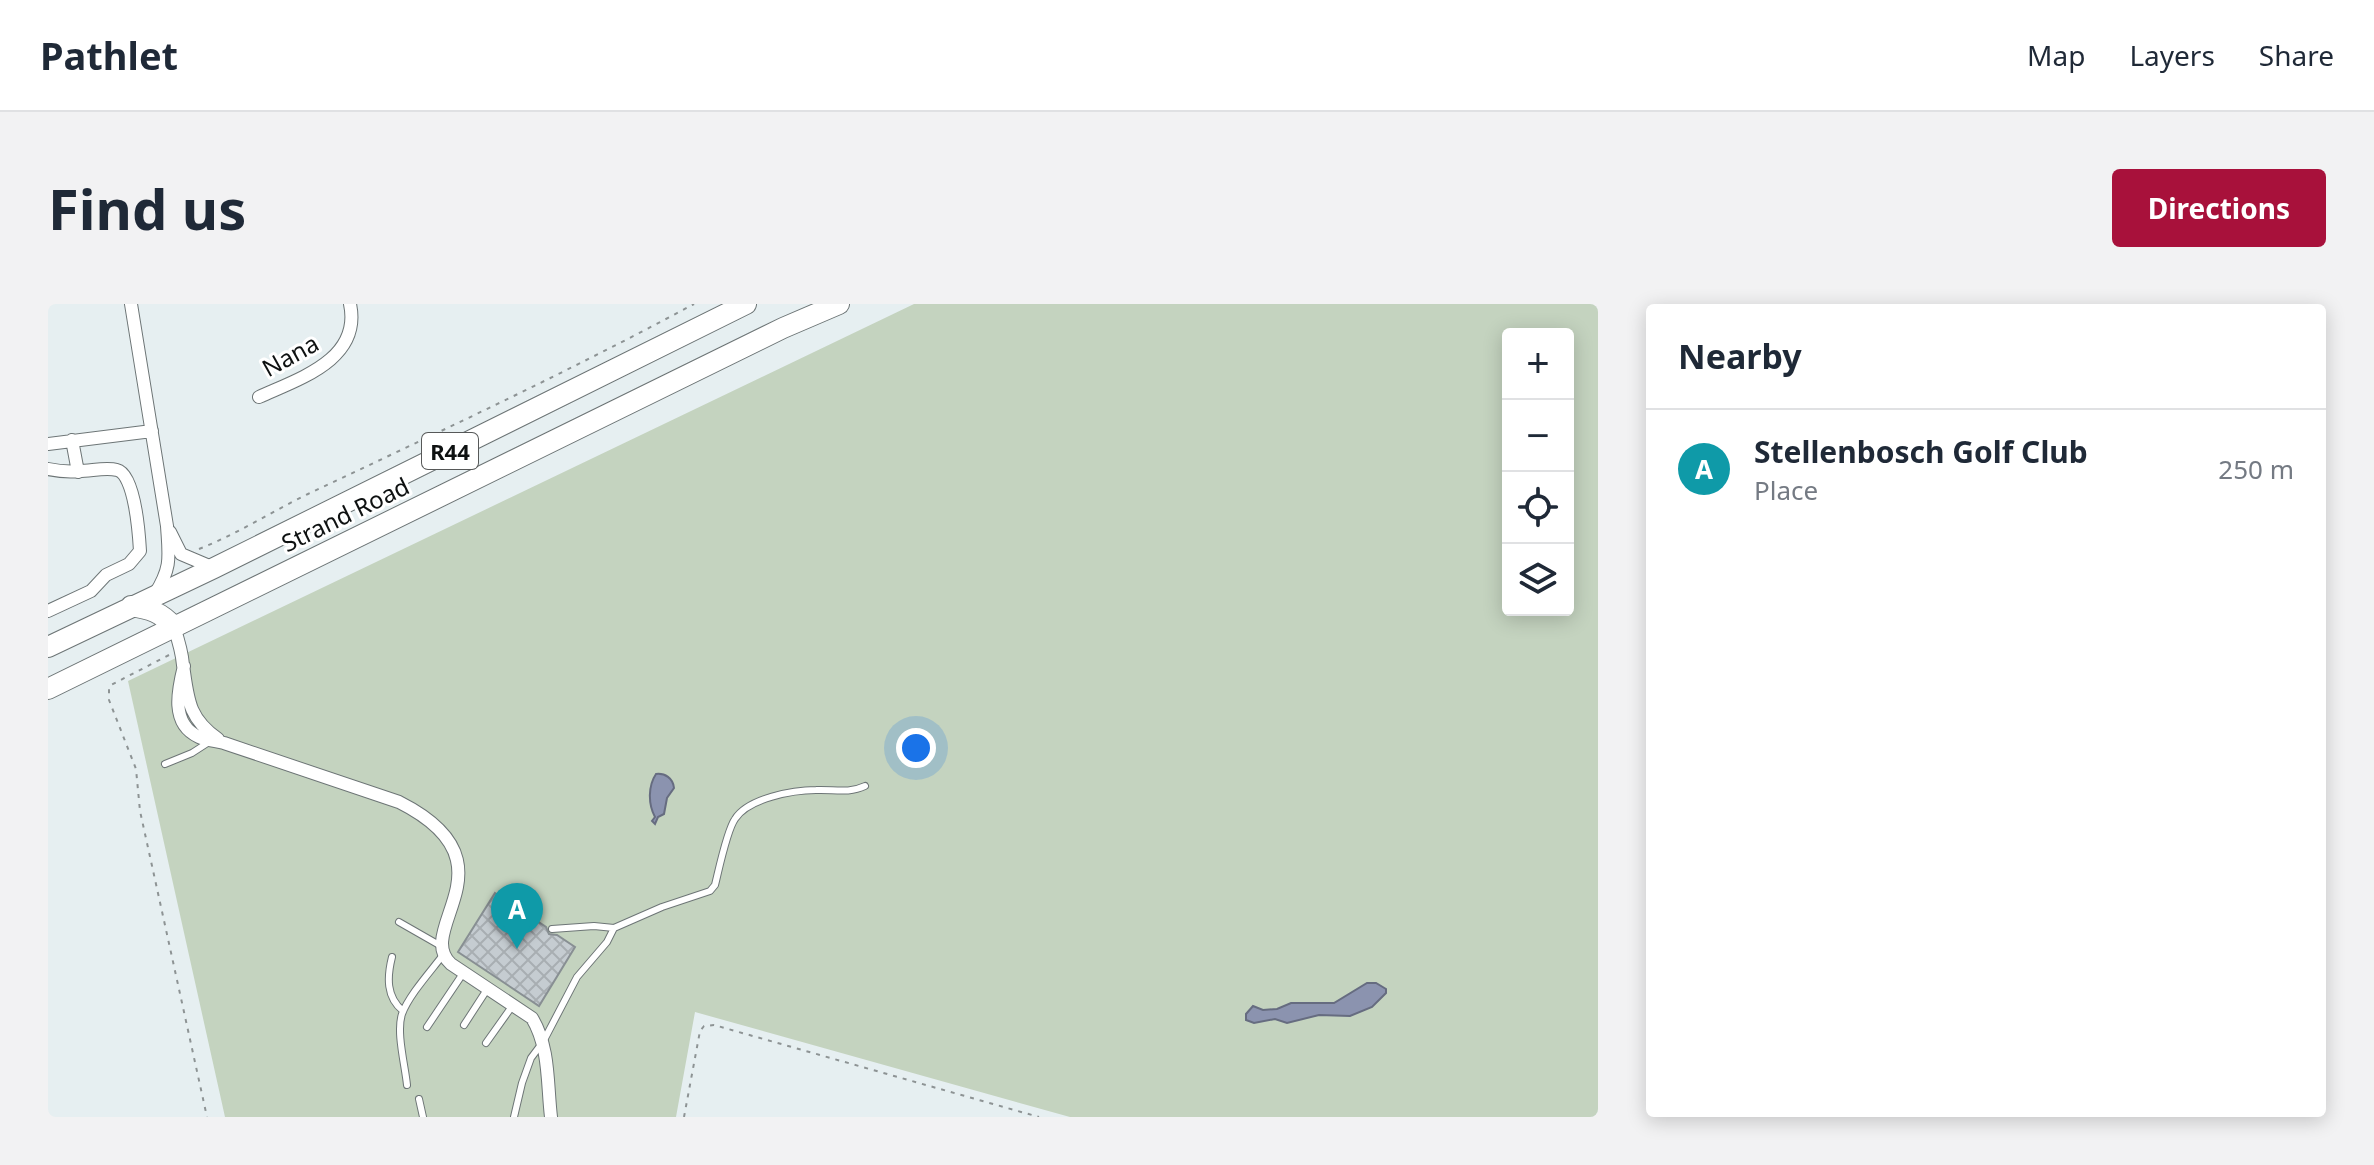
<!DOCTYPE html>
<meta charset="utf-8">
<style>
:root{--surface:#fff;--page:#f2f2f3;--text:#1f2937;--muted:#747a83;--line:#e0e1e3;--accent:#a8113b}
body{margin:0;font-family:"Noto Sans",sans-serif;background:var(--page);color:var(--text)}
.controls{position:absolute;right:24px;top:24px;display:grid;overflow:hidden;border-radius:8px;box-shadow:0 4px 20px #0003}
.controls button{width:72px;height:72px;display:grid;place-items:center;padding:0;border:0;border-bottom:2px solid var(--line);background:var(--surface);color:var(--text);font:40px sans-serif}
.you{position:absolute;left:868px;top:444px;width:28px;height:28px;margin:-20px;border:6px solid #fff;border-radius:50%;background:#1a73e8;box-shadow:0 0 0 12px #1a73e833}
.badge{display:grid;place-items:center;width:52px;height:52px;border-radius:50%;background:var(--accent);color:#fff;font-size:26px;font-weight:700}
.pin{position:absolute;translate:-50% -66px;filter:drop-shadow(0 2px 4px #0008)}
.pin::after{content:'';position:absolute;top:42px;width:28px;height:24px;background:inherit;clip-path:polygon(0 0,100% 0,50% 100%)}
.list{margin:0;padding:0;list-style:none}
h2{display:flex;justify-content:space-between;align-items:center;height:104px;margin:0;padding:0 32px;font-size:34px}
h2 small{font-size:26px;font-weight:400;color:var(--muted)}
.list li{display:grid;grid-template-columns:52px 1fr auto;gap:24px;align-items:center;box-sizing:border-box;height:120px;padding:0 32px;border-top:2px solid var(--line)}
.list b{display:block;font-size:30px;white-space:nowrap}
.list p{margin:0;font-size:26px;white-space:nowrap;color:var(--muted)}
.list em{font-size:26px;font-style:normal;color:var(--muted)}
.icon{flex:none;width:44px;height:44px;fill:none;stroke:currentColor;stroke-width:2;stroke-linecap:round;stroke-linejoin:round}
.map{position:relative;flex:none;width:1550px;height:813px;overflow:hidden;border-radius:8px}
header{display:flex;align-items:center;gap:48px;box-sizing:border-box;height:112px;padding:0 40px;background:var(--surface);border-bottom:2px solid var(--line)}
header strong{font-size:38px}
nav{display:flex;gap:44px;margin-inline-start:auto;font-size:28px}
.intro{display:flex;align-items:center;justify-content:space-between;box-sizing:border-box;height:192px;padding:0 48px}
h1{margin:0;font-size:56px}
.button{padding:20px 36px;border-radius:8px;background:var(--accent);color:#fff;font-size:28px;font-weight:700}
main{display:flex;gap:48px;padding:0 48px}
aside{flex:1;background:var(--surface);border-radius:8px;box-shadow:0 4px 20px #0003}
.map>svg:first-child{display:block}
.grass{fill:#c4d3bf;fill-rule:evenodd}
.water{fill:#8b93af;stroke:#666c80;stroke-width:2}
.building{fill:url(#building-cross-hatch);stroke:#888f93;stroke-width:2}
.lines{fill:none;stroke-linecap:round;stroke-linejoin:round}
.service-casing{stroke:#6d7576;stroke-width:8}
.minor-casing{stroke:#6d7576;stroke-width:14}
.primary-casing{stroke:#6d7576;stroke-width:22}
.path{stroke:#8d9394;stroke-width:2;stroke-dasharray:4 6;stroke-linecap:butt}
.service{stroke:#fff;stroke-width:6}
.minor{stroke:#fff;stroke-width:12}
.primary{stroke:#fff;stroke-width:20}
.labels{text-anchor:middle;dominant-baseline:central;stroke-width:6;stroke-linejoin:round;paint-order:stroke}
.shield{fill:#fff;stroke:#565858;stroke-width:2}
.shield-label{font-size:22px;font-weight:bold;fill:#0e1111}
.street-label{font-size:24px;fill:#0e1111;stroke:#fff}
</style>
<header>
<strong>Pathlet</strong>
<nav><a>Map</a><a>Layers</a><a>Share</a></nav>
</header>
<div class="intro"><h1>Find us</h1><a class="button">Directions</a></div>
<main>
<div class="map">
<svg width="1550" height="813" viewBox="0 0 1550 813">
<defs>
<pattern id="building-cross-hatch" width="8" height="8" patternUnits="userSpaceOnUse" patternTransform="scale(2)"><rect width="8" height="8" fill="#c5ccd1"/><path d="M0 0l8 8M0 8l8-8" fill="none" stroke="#a8aeb2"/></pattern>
</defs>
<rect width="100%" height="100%" fill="#e6eff1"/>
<!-- grass -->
<path class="grass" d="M866,0H1550V813H1022L647,708L628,813H177L80,377ZM1460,30H1520V306H1460Z"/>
<!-- water -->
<path class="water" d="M608,470C617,469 625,474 626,484L619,494L616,510L610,513L607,520L604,517L607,513C600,500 600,482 608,470Z
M1319,679H1328L1338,685V689L1324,703L1302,712L1271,711L1239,719L1227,715L1206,719L1198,716V710L1205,702L1215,706L1229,705L1243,699H1286Z"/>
<!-- building -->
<path class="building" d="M447,589L498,623L501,630L509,631L527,643L491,702L410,648Z"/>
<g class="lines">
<!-- service casing -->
<g class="service-casing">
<path id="service" d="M117,460L144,449L161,438
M351,618L393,642
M504,625L546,622L566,624
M344,653C339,673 338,693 355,707
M416,721L440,684
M379,723L416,668
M438,739L465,701
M359,781C357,761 348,728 354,710C361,691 383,667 395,651
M371,795L375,813
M466,813L474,779L483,754L495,738L529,673L559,638L566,624L614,603L662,587L667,581C671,565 679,526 687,515C700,494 746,486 768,486C785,485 800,490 817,482"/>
</g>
<!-- minor casing -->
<g class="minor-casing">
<path id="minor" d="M83,0L119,222C121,253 124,263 107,290
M211,93C250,75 314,56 302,0
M24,136L30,168
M0,140L104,127
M0,165C10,167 21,168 31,167C43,167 58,163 69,166C87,170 91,230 92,247L81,260L58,271L43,287L0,307
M122,228L133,250L166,264
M126,323C130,335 134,348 135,361C140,395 140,414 170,435
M136,362C130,386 122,420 151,433C158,436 168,437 176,439L351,498C472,559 364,625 403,660L484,714C502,744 499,780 503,813"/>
</g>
<!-- primary casing -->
<g class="primary-casing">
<path id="primary" d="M83,302C102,305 113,308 126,323
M0,343L166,264L698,0
M0,385L735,24L791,0"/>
</g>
<!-- path -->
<path class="path" d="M151,245C189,230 223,208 260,190C389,129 520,68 646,0
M121,351L63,381L61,385V396L88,465L92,507L159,813
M636,813L652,727L656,722L666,721L991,813"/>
<!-- service -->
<use href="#service" class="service"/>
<!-- minor -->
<use href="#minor" class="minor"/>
<!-- primary -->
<use href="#primary" class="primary"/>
</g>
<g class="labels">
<!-- shield labels -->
<rect class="shield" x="374" y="129" width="56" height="36" rx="6"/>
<g class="shield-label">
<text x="402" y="147">R44</text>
</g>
<!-- street labels -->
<g class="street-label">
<text transform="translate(242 51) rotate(-29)">Nana</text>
<text transform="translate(297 210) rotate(-26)">Strand Road</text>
</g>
</g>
</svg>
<div class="controls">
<button>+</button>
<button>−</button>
<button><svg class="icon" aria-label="locate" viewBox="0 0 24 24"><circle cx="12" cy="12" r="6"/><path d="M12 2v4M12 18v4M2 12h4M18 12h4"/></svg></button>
<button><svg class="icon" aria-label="layers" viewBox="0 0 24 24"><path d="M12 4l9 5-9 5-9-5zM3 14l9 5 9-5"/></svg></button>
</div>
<div class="you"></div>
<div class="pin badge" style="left:469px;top:645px;background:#0f9aa8">A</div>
</div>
<aside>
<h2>Nearby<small></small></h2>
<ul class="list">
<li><span class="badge" style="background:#0f9aa8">A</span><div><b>Stellenbosch Golf Club</b><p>Place</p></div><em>250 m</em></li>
</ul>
</aside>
</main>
